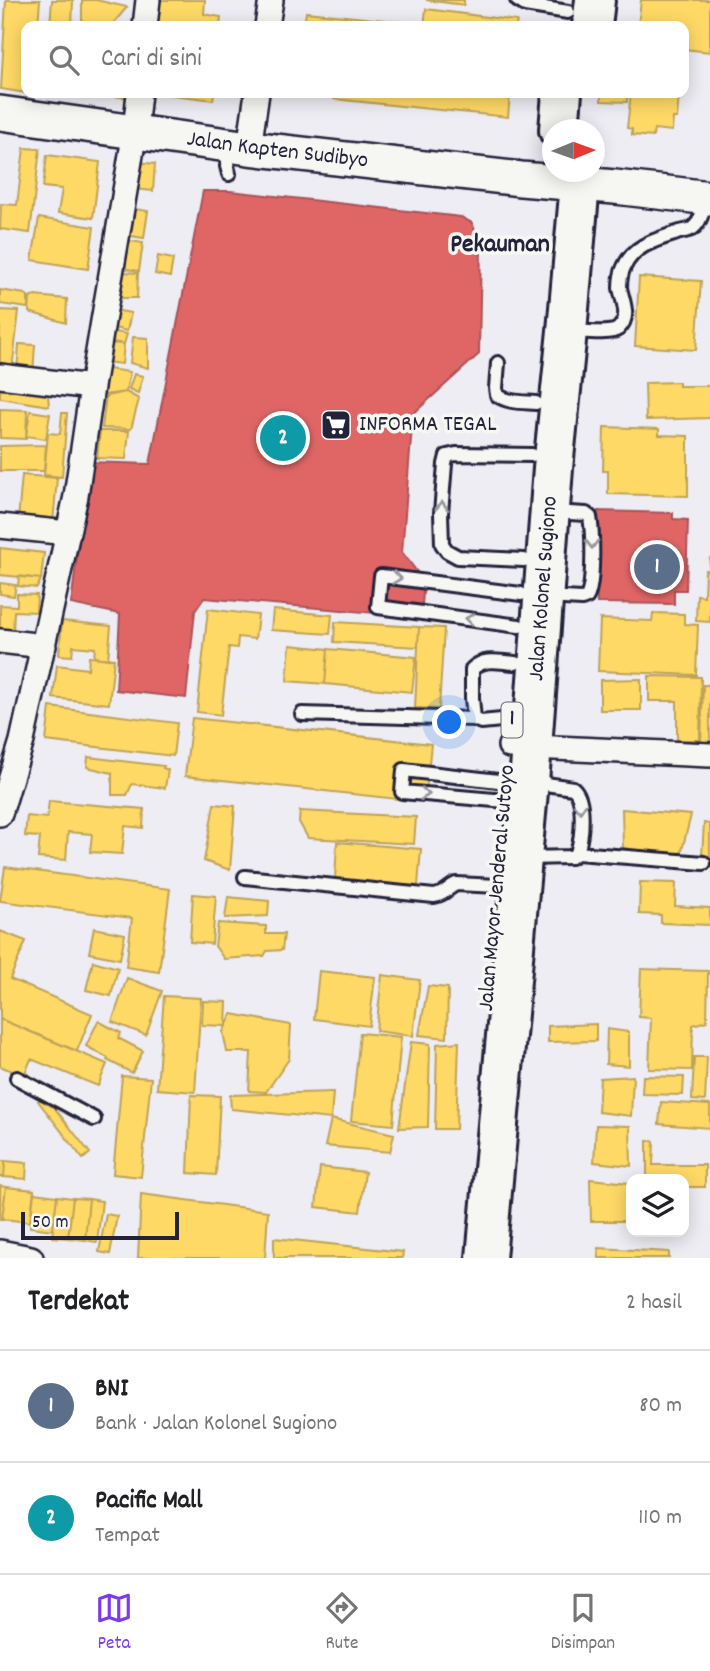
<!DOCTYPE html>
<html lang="id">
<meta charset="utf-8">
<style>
:root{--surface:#fff;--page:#f2f2f2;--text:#202124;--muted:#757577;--line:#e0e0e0;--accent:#7c3aed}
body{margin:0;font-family:Dekko,sans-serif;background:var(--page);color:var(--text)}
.controls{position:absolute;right:21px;bottom:21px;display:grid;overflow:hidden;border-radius:14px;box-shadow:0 4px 18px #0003}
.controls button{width:63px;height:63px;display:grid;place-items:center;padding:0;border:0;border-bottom:2px solid var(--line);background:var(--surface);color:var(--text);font:35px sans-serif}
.compass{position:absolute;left:542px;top:119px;width:63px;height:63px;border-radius:50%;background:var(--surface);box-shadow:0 4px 18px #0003;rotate:89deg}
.scale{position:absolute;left:21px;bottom:18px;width:158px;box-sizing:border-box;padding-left:7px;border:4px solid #22223b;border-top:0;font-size:19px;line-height:24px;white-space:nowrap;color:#22223b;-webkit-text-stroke:5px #f6f6f2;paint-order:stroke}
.you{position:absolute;left:450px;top:723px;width:24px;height:24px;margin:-18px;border:5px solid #fff;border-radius:50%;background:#1a73e8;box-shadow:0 0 0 10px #1a73e833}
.badge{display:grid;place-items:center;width:46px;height:46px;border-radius:50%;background:var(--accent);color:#fff;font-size:23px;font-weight:700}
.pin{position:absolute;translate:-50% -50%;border:4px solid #fff;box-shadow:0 2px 7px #0006}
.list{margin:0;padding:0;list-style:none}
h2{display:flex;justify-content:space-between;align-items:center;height:91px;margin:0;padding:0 28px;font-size:30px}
h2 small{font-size:23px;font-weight:400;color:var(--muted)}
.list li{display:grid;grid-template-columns:46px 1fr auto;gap:21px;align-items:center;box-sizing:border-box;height:112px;padding:0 28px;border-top:2px solid var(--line)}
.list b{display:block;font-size:26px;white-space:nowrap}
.list p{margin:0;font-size:23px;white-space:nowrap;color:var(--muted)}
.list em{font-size:23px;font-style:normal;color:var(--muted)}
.icon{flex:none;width:38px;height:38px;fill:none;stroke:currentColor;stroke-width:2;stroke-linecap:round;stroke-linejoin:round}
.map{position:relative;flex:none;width:710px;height:1258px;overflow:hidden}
.search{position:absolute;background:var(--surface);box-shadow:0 4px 18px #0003;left:21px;right:21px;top:21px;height:77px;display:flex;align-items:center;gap:18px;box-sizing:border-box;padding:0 24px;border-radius:14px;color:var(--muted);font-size:26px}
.sheet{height:315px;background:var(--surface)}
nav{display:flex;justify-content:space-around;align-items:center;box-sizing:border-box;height:98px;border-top:2px solid var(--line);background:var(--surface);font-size:19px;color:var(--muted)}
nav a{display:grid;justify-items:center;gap:4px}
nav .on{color:var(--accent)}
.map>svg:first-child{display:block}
.homes{fill:#ffd966;stroke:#bda259;stroke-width:2}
.shops{fill:#e06666;stroke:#a75259;stroke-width:2}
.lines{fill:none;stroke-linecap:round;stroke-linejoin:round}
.lane-casing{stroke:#22223b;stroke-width:18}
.street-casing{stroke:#22223b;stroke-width:28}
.secondary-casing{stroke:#22223b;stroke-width:38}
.highway-casing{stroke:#22223b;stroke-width:44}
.lane{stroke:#f6f6f2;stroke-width:12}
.street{stroke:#f6f6f2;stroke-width:23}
.secondary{stroke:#f6f6f2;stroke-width:33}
.highway{stroke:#f6f6f2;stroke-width:38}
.oneway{stroke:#9797a0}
.labels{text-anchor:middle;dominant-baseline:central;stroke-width:7;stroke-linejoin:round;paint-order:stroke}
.shield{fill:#f6f6f2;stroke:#626272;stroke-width:2}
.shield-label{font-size:21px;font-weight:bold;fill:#22223b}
.street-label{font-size:23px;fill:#22223b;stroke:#f6f6f2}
.poi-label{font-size:23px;fill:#22223b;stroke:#f6f6f2;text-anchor:start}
.quarter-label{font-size:26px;font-weight:bold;fill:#22223b;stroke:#f6f6f2}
</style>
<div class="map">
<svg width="710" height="1258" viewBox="0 0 710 1258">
<rect width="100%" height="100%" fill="#eeedf4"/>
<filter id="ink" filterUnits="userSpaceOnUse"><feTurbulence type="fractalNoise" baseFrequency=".0143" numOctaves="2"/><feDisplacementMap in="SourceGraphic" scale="14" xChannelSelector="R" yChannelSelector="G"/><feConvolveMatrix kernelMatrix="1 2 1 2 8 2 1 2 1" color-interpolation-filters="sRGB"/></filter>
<g filter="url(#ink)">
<!-- homes -->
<path class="homes" d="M6,0H40L38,26H26V93L1,89Z
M52,0H73L72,26H50Z
M82,0H96L127,7L112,25L119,26H82Z
M159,0H205L204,14L221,17L220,26H155Z
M426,0H464V5Z
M641,0H710V52L684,49V26H638Z
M426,9L517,21L516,26H424Z
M306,12L413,23V26H304Z
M82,93H130V98Z
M156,93H214L213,100Z
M335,93H510L508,117L334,99Z
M601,93H627V102L601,101Z
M631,93H674V95H679L677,118H673L672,131L654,129L653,137L632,135V129L627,128Z
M24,148L40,149L30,233L0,229L1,204L17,205Z
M47,155L100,162L93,218L58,213L62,189L43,187Z
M137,162L155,164L153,191L134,189Z
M128,208L148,211L144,238L124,235Z
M39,218L94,227L88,269L32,260Z
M125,240L143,243L139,271L121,268Z
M158,256L173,259L170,277L155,274Z
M122,272L138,273L137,298H121Z
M639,277L701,281L696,350L635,346Z
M0,290L25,294L28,296V308L0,304Z
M34,296L67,299L66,323L29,312L30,298Z
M0,310L19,311L12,370L0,369Z
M114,310L131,313L127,331L110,327Z
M109,331L127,334L124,344L106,341Z
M133,337L148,338V368L130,363Z
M107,343L124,344L122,364L105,362Z
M19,344L35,345L33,374L17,373Z
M101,368L130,372L126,392L104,395L96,393Z
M134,374L143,376L138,393L129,389Z
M679,382V386H710V418L646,420L645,383Z
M47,384L49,406L0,398V386Z
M126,392L139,399L131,429L102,428L106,396Z
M0,409L27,410L26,439L0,438Z
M30,411L50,414L46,439L26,436Z
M62,413H67L62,477L44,475L48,433L60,434Z
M604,427L659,429V435L688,436V496L608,494V471H603Z
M100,431H129L126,459L97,458Z
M46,445L44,471H0V446Z
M22,475L57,478L53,523L18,520Z
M0,548L44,553L41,579L0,575Z
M710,557V622L696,621L697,595L704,596L705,570L709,571Z
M19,576L41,579L37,588L18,586Z
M0,583L16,585L14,596L0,594Z
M17,594L37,595L36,612L14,611L13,634L0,633V605L17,606Z
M208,609L258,615L255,639L238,637L237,648L229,647L221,715L197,712Z
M273,610L332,615L330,634L271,630Z
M653,613L684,614V624L698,625L696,675L598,671L600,619L652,621Z
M62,621L111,626L108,659L94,657L95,648L73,646L72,656L59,655Z
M335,622L419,627L418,647L334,642Z
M419,627L444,628L439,709L415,708Z
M290,645L328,649L325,684L287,681Z
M328,649L416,657L412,692L325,684Z
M89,657L114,659L109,704L53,698L57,665L88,669Z
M649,676L701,677L700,740H677V701H649Z
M641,679V710H600V680Z
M703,685H710V744L701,743Z
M50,707L177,723L173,756L46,741Z
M192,718L431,744L425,802L185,776Z
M88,757L164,766L163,768L168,770L165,788L132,784L127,795H112V773L87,767Z
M49,801L144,809L143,828L125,826L122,854L90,852L92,834L68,832L66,860L38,858L40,837L25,836L27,816L47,818Z
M214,804L235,806L230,870L204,861Z
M622,809L691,815L680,858L623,848Z
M300,811L416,817L414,844L308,838L299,822Z
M704,823L710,824V857L702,856Z
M337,842L421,849L418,886L335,880Z
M5,867L170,889L159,972L126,967L132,918L0,901Z
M640,882L676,883L675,906L710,908V925L661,923V915L639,914Z
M193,894L216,896L212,944L190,942Z
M228,897L269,901L268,916L225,918Z
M218,923L266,926V934H284L282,950L267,951L264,956L224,959L215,946Z
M94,928L125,934L120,959L89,953Z
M0,931L26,941L10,979L92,1014L77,1051L0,1019Z
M93,961L118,968L111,996L86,990Z
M641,969L708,971L707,1021L693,1025L692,1070L649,1069L651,1018L639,1017Z
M319,971L375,977L369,1026L314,1019Z
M382,975L420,980L413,1036L376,1031Z
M127,978L162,991L146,1035L112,1022Z
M428,986L448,988L447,1038L419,1035Z
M164,996L201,998L195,1092L157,1089Z
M203,1001L227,1002L226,1026L202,1025Z
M232,1014L291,1025L289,1059L266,1092L249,1091L251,1052H227L223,1032Z
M0,1019L107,1064L98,1086L31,1059L24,1076L0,1066Z
M98,1021L121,1033L118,1038L143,1051L132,1073L107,1060L108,1058L86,1046Z
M596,1024V1041L548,1042V1026Z
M607,1029L629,1032V1066L606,1064Z
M360,1033L401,1037L393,1125L351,1121Z
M411,1042L430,1044L428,1127L399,1128Z
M459,1042L456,1129H435L437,1044Z
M694,1057H707L705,1101L692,1100Z
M122,1076L151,1078L141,1177L113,1174Z
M633,1076L631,1116L598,1112L600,1078Z
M643,1076L684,1077L683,1095L642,1094Z
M333,1092L331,1119L231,1109L230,1095Z
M191,1095L220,1096L216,1175L188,1173Z
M45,1096L90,1153L83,1159L38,1101Z
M661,1102L710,1105V1128L659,1124Z
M331,1119L394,1134L390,1152L325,1146Z
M596,1125L630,1126L631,1166L594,1162Z
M647,1141H654L653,1165H705V1187H684V1179H647Z
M0,1161H5L4,1177H0Z
M5,1161L27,1163L26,1179L4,1177Z
M320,1167L365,1172L360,1212L316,1207Z
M590,1179L629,1183L631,1221H591Z
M0,1186L6,1187L2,1219H0Z
M6,1187L34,1190L30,1222L2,1219Z
M34,1193L57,1196L53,1230L30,1227Z
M141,1194L268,1211L265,1258H138Z
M57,1196L73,1198L68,1238L52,1237Z
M73,1198L89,1199L85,1240L68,1238Z
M89,1199L102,1201L97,1242L85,1240Z
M106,1214L117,1216L110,1254L99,1252Z
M274,1238L403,1252L402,1258H274Z
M598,1248L669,1252V1258H599Z"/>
<!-- shops -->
<path class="shops" d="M203,191H230L461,217L472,223L481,245L479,354L413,414L402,552L424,581L421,617L204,598L195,611L186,698L116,690L120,614L71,604L89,462L150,464Z
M598,511L673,513V519L688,520L686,590H674V604L597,603Z"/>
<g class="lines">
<!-- lane casing -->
<g class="lane-casing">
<path id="lane" d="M517,0L525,5L568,12
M229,174L227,166L231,147
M569,331C580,331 610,335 618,329C631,317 623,303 620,288C620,282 621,273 624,267C634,245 656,240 677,233C682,231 689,231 693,228C702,221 703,208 706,198
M498,363L496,388L497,395C508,403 524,402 536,403
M524,560L458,557L447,551L442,544L441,513L445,464L447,456L456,454L532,455
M546,597L582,599L587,597C594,584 593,533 590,517L586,514L553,512
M519,626L378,607L381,576L521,594
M302,714L474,719
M512,719L481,722L474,719L472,698V669C485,657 498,662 515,663
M506,801L402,792L404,770L507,782
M577,853L704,863
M527,858L571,857L577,853C582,837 586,799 573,788L532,782
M245,877L434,896C444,895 447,888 456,884L498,886
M17,1078L94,1119"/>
</g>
<!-- street casing -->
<g class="street-casing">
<path id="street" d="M145,26L148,0
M267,26L271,0
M249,148L257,93
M0,376L92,387
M0,526L68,533
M0,641L44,646
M510,746L710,755
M0,814L22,741L76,496L92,387L135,131L139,93
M0,1252L31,1258"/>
</g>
<!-- secondary casing -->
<g class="secondary-casing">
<g id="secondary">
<path id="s1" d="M0,113L249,148L521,179L615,187L710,198"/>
</g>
</g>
<!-- highway casing -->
<g class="highway-casing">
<g id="highway">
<path d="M592,26L595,0"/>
<path d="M559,130L562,93"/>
<path id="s2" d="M486,1258L532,747L553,468L567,331L581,172"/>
</g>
</g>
<!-- lane -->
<use href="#lane" class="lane"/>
<!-- street -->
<use href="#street" class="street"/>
<!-- secondary -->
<use href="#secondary" class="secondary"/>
<!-- highway -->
<use href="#highway" class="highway"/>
</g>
<!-- one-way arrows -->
<defs><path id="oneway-chevron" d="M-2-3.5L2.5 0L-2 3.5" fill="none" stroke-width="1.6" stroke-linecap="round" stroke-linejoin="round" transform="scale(1.75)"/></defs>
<g class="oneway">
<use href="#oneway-chevron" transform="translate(442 506) rotate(-87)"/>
<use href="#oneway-chevron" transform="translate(592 544) rotate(90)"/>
<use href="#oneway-chevron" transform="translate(397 578) rotate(7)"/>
<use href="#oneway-chevron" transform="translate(470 619) rotate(-172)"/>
<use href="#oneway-chevron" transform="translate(425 794) rotate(5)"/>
<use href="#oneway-chevron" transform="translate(580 808) rotate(86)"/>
</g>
</g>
<!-- icons -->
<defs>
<g id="supermarket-square" transform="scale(1.575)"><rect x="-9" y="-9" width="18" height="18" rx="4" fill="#22223b" stroke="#f6f6f2"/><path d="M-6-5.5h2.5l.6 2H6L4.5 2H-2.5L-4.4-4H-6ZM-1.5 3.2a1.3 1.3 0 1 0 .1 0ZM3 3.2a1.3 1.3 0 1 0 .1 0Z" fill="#fff"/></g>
</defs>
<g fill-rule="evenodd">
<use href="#supermarket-square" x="336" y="425"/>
</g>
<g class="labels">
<!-- shield labels -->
<rect class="shield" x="501.5" y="702.5" width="21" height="35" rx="5"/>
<g class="shield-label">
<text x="512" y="720">1</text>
</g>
<!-- street labels -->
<g class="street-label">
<text stroke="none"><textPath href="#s1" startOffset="280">Jalan Kapten Sudibyo</textPath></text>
<text stroke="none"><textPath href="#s2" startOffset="672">Jalan Kolonel Sugiono</textPath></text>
<text transform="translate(498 888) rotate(-85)">Jalan Mayor Jenderal Sutoyo</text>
</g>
<!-- poi labels -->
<g class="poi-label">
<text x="359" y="425">INFORMA TEGAL</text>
</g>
<!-- quarter labels -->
<g class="quarter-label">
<text x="500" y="245">Pekauman</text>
</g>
</g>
</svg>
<div class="controls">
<button><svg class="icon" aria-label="layers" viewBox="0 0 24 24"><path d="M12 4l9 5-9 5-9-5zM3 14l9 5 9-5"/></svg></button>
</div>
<svg class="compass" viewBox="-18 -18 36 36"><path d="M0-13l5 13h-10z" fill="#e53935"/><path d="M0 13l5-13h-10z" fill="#757577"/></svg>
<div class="scale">50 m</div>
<div class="you"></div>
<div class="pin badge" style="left:657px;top:567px;background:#5c6f8a">1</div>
<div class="pin badge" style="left:283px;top:438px;background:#0f9aa8">2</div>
<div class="search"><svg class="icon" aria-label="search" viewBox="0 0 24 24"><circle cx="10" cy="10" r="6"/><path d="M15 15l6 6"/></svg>Cari di sini</div>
</div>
<section class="sheet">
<h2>Terdekat<small>2 hasil</small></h2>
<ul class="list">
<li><span class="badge" style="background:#5c6f8a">1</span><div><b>BNI</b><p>Bank · Jalan Kolonel Sugiono</p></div><em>80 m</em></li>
<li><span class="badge" style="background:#0f9aa8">2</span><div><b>Pacific Mall</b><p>Tempat</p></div><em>110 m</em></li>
</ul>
</section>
<nav>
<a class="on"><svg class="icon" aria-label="map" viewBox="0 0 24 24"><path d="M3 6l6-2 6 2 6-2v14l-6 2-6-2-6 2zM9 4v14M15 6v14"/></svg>Peta</a>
<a><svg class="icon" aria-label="directions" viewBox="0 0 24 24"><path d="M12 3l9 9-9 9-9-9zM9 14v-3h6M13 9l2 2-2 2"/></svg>Rute</a>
<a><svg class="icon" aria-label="saved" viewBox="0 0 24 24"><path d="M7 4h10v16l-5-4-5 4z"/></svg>Disimpan</a>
</nav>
